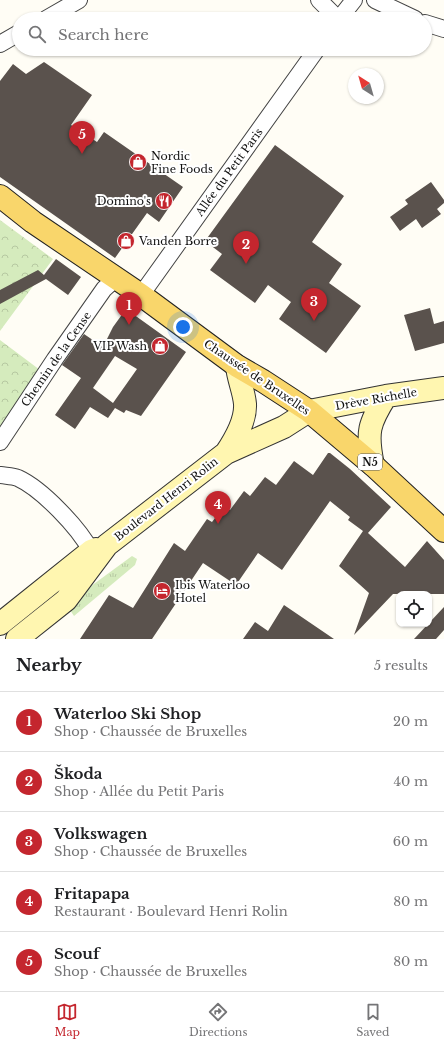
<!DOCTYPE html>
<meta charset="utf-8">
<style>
:root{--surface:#fff;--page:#f6f6f6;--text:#202124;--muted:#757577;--line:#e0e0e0;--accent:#c4262e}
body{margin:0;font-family:"Libre Baskerville",serif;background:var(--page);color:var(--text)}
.controls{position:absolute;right:12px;bottom:12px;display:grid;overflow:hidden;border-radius:8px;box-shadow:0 1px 3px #0004}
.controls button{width:36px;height:36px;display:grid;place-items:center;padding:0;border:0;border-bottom:1px solid var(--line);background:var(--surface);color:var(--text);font:20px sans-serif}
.compass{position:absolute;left:348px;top:68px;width:36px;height:36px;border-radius:50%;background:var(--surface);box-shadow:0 1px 3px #0004;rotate:323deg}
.you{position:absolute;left:183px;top:327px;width:14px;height:14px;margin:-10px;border:3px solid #fff;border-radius:50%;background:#1a73e8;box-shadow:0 0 0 6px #1a73e833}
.badge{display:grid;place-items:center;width:26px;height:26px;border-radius:50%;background:var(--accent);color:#fff;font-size:13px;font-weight:700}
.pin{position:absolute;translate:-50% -33px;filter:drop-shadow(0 1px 2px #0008)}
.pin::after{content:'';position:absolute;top:21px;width:14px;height:12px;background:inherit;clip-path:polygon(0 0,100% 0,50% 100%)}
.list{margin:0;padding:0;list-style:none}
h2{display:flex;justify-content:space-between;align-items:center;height:52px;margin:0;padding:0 16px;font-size:17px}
h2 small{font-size:13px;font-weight:400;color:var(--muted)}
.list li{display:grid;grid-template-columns:26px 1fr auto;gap:12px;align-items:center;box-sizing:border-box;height:60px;padding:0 16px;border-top:1px solid var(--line)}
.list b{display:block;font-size:15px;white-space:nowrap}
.list p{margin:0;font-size:13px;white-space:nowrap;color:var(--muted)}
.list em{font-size:13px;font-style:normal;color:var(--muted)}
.icon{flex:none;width:22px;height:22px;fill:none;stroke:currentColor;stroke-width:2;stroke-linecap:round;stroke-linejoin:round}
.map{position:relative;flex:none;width:444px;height:639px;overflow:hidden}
.search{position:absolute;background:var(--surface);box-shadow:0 1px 3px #0004;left:12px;right:12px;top:12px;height:44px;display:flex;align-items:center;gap:10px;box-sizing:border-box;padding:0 14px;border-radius:22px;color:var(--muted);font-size:15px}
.sheet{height:352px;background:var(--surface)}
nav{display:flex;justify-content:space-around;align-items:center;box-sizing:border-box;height:56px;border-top:1px solid var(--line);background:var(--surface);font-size:11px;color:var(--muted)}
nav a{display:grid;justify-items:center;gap:2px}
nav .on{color:var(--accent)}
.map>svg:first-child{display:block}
.grass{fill:url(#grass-tufts)}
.park{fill:url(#park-crowns)}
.building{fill:#5a524d;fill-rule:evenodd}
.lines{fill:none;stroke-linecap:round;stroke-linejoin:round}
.street-casing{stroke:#444;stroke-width:18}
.secondary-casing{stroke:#333;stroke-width:24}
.primary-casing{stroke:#222;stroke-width:24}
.street{stroke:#fff;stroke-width:16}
.secondary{stroke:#fff6b0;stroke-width:22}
.primary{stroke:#f9d66b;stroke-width:22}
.labels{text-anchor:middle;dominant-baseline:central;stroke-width:4;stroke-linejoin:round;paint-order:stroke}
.shield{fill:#fff;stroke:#585858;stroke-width:1}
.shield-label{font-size:10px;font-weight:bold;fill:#111}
.poi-label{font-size:11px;fill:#111;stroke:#fff;text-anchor:start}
.street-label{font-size:11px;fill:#111;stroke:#fff}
</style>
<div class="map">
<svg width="444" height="639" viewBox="0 0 444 639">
<defs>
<pattern id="grass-tufts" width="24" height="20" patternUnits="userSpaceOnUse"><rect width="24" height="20" fill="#d5ebbd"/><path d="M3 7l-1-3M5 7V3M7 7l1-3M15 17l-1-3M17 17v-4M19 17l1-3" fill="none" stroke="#b6c8a1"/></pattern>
<pattern id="park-crowns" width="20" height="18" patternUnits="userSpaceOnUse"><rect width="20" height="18" fill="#d5ebbd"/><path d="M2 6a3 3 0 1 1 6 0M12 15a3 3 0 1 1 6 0" fill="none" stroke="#b6c8a1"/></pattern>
</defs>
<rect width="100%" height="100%" fill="#fffdf5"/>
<!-- grass -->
<path class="grass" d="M132,556L137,559L135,565L74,616L68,607L87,589Z"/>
<!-- park -->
<path class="park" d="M0,220L53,259L0,331Z
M0,340L40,370L0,431Z"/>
<!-- building -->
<path class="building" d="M44,62L92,95L71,125L97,142L104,132L183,187L159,222L147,213L115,258L0,177V81L13,64L26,74Z
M275,145L344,196L312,242L342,264L329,283L361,306L326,353L279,319L291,302L268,285L255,303L210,270L222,254L205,241Z
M431,182L444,200V203L437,209L441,214L422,228L416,219L400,231L390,217L408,204L405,200Z
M56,259L81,277L68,295L46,279L0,304V290L38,270L44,275Z
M430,308L434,324L444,321V343L415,351L404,315Z
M126,309L186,352L141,416L126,410L124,413L115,408L108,418L90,407L75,429L55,415L81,378L62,365L84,334L103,347L113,327ZM115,356L137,369L113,403L93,388Z
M328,453H330L350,469L391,507L368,533L405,567L427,541L444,560V594H393L354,635L369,593L339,566L363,531L348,520L350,517L330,501L282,570L258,553L236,585L203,563L152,639H80L109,595L133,608L174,543L185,551L207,519L212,522L224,506L230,510L244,491L250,496L265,477L276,485L294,461L313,475Z
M284,605L334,639H243L255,622L268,631Z
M444,607V630L436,639H414Z"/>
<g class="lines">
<!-- street casing -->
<g class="street-casing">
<path id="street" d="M319,0L338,19
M375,0L415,19
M46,19L79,0
M339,19L354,0
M425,23L444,29
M0,44L19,33
M141,295L317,49
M0,442L55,359L104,289L115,279
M0,475C6,476 13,476 18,478C42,489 79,528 91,551"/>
</g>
<!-- secondary casing -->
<g class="secondary-casing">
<path id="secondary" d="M226,453C234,441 246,420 245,404C244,391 238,379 237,366
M373,465C366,432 369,423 386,396
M0,624L91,551L96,549
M17,639L66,600L107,545L226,453L284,427L309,411L386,396L444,388"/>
</g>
<!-- primary casing -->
<g class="primary-casing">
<path id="primary" d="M0,196L33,222L141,295L237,366L263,381L309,411L373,465L444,531"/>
</g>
<!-- street -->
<use href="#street" class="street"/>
<!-- secondary -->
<use href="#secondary" class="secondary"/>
<!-- primary -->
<use href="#primary" class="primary"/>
</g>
<!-- icons -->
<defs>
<g id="shop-disc" transform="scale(0.9)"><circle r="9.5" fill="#c4262e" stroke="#fff"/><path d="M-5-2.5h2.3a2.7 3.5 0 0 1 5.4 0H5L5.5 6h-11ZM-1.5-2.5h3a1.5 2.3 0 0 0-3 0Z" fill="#fff"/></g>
<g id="restaurant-disc" transform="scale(0.9)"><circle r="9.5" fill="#c4262e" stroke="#fff"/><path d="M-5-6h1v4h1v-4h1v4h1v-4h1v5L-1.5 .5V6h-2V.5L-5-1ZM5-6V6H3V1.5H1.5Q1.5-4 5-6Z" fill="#fff"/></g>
<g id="hotel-disc" transform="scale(0.9)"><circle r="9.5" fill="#c4262e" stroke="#fff"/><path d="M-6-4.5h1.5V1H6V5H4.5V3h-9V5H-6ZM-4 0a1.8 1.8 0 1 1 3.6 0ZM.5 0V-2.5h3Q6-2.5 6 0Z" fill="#fff"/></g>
</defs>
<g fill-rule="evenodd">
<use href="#shop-disc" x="138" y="162"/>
<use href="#restaurant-disc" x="164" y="201"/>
<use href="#shop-disc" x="126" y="241"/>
<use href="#shop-disc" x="160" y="346"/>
<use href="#hotel-disc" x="162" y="591"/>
</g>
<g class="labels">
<!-- shield labels -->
<rect class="shield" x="358" y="454" width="24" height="16" rx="3"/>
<g class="shield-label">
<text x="370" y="462">N5</text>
</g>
<!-- poi labels -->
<g class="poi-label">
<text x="151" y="156">Nordic<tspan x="151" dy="13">Fine Foods</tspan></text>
<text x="151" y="201" text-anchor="end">Domino's</text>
<text x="139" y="241">Vanden Borre</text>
<text x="147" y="346" text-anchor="end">VIP Wash</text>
<text x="175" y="585">Ibis Waterloo<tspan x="175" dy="13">Hotel</tspan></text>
</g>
<!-- street labels -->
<g class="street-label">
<text transform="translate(229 172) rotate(-54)">Allée du Petit Paris</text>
<text transform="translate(56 359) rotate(-55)">Chemin de la Cense</text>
<text transform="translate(257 377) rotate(34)">Chaussée de Bruxelles</text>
<text transform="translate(376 399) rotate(-10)">Drève Richelle</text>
<text transform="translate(166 499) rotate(-38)">Boulevard Henri Rolin</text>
</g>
</g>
</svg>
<div class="controls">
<button><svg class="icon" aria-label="locate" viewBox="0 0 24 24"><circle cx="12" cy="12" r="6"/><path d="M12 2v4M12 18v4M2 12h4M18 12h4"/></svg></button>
</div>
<svg class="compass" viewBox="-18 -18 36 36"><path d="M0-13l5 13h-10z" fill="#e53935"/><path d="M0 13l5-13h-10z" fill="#757577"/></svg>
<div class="you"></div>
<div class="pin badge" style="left:129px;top:325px">1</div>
<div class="pin badge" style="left:246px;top:264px">2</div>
<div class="pin badge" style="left:314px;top:321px">3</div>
<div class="pin badge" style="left:218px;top:524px">4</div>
<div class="pin badge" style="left:82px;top:154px">5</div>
<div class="search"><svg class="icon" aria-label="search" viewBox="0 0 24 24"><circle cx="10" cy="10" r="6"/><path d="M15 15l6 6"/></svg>Search here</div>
</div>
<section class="sheet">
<h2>Nearby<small>5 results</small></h2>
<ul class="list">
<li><span class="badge">1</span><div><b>Waterloo Ski Shop</b><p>Shop · Chaussée de Bruxelles</p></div><em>20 m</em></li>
<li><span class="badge">2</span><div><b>Škoda</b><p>Shop · Allée du Petit Paris</p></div><em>40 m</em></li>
<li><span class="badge">3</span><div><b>Volkswagen</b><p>Shop · Chaussée de Bruxelles</p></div><em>60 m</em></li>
<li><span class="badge">4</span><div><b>Fritapapa</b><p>Restaurant · Boulevard Henri Rolin</p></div><em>80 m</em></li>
<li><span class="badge">5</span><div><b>Scouf</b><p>Shop · Chaussée de Bruxelles</p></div><em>80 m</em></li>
</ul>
</section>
<nav>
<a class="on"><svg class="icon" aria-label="map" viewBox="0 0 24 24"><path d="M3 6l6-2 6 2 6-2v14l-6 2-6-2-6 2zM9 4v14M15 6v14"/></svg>Map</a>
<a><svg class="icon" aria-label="directions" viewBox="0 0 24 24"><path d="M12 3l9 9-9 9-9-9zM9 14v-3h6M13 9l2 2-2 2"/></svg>Directions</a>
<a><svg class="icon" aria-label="saved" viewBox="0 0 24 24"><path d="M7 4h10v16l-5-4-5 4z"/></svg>Saved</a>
</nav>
